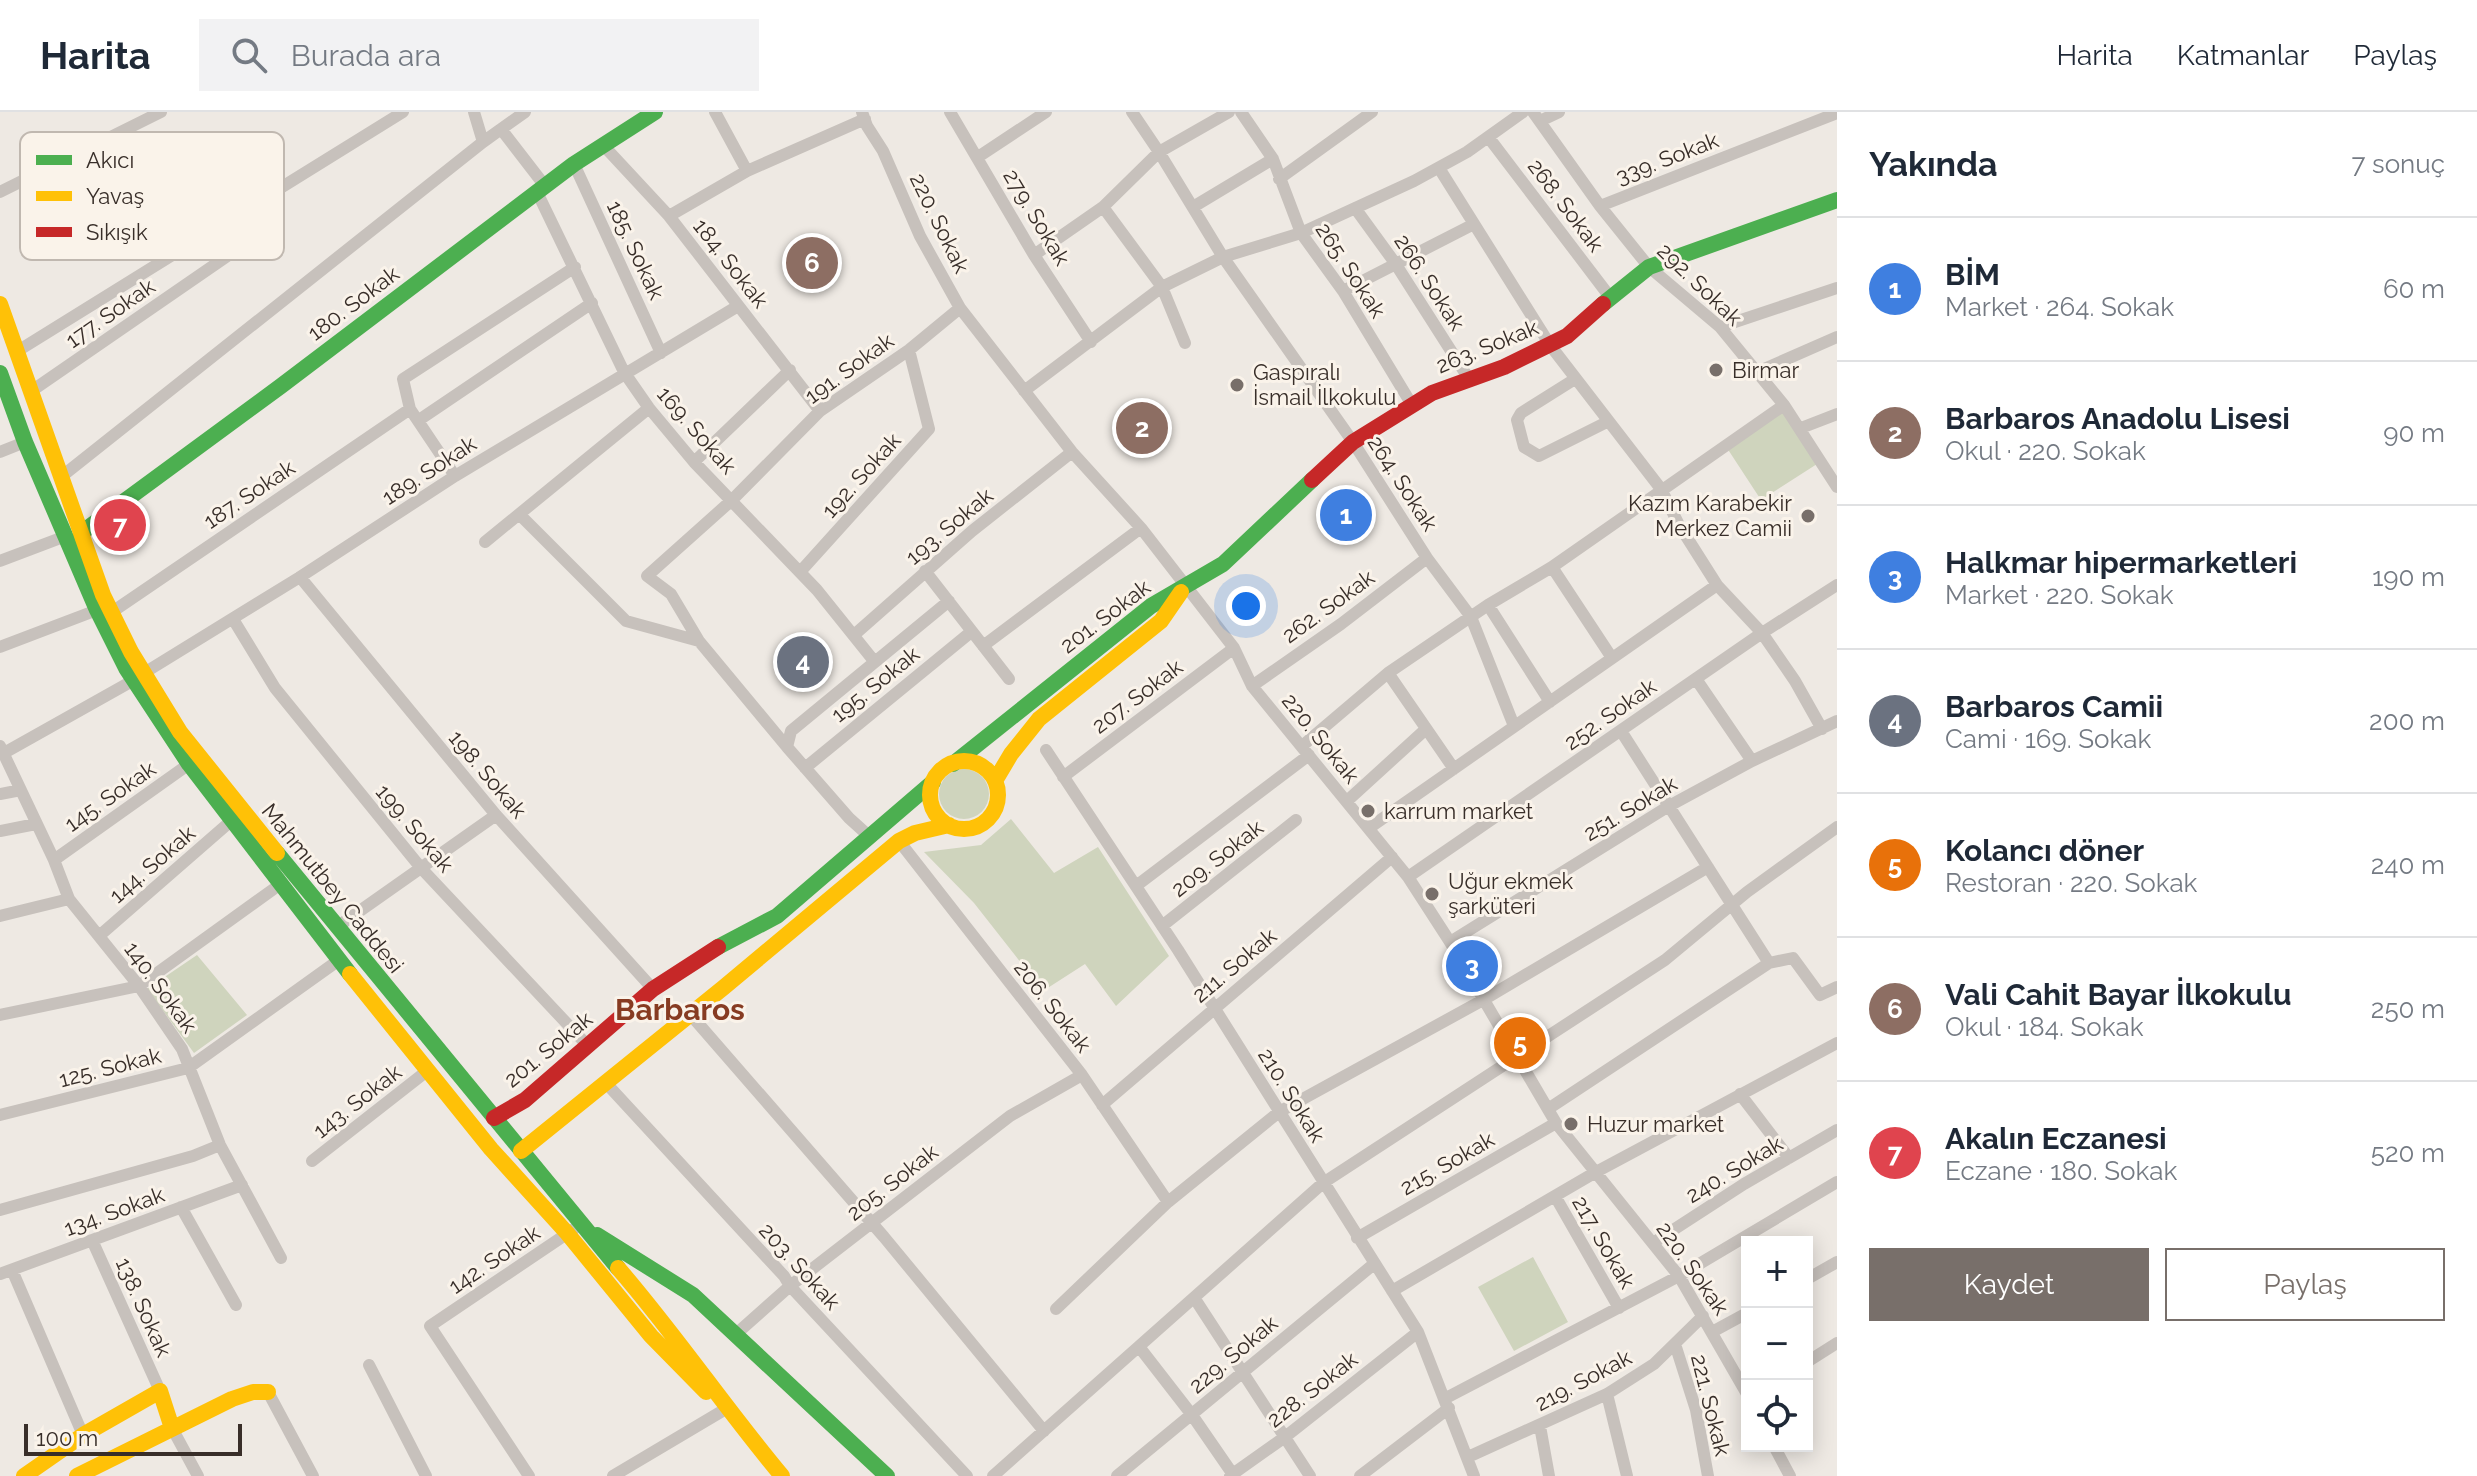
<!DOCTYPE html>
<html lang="tr">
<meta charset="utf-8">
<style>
:root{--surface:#fff;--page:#f2f2f3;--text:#1f2937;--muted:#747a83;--line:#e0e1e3;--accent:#786f6a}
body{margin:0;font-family:Raleway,sans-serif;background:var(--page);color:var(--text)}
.controls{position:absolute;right:24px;bottom:24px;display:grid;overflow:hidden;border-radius:0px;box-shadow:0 4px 20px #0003}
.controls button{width:72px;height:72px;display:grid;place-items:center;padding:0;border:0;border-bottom:2px solid var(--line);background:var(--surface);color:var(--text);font:40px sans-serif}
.scale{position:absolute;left:24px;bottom:20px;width:218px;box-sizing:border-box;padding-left:8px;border:4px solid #382e29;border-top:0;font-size:22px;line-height:28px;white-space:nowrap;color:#382e29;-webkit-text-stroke:6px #faf3ea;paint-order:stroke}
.you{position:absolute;left:1246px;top:494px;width:28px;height:28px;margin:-20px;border:6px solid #fff;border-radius:50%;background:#1a73e8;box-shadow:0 0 0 12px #1a73e833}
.badge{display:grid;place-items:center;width:52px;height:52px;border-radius:50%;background:var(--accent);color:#fff;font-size:26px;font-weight:700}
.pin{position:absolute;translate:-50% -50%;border:4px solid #fff;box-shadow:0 2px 8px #0006}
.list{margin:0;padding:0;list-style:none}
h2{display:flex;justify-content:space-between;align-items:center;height:104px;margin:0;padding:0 32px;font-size:34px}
h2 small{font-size:26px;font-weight:400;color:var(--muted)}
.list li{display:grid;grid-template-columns:52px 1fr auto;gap:24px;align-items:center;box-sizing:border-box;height:144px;padding:0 32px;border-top:2px solid var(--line)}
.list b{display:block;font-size:30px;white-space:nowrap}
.list p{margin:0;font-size:26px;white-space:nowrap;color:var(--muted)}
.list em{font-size:26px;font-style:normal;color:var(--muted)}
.actions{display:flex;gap:16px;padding:24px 32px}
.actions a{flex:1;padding:18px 0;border:2px solid var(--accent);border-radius:0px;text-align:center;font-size:28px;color:var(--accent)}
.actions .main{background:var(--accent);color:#fff}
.icon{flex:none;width:44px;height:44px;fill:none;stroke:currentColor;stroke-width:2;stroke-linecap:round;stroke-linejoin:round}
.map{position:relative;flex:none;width:1837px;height:1364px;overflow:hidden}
header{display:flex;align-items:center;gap:48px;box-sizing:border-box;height:112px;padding:0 40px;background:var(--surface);border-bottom:2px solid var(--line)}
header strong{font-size:38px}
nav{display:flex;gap:44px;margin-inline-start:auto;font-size:28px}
.search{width:560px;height:72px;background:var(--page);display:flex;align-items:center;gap:20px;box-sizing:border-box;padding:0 28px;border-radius:0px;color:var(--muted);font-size:30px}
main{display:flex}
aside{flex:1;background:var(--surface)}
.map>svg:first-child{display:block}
.green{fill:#cfd4bd}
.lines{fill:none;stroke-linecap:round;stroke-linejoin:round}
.street{stroke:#c7c1bc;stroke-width:12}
.fast{stroke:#4caf50;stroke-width:16}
.slow{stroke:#ffc107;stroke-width:16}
.jam{stroke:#c62828;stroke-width:16}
.poi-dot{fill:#786f6a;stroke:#faf3ea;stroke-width:3}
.labels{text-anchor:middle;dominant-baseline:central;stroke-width:6;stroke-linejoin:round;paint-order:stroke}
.street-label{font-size:22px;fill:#382e29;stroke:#faf3ea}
.poi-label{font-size:22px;fill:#382e29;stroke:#faf3ea;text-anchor:start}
.district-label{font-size:30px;font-weight:bold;fill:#873b22;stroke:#faf3ea}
.key{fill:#faf3ea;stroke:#c0b8b0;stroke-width:2}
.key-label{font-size:22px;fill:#382e29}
</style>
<header>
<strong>Harita</strong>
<div class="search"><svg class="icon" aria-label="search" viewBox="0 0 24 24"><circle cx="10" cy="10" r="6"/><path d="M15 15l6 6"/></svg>Burada ara</div>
<nav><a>Harita</a><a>Katmanlar</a><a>Paylaş</a></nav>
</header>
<main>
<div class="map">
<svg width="1837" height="1364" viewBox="0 0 1837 1364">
<rect width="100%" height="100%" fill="#eee9e3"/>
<!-- green -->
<path class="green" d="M1783,299L1817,352L1761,388L1727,336Z
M939 682a25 25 0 1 1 50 0a25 25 0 1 1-50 0Z
M1011,707L1054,761L1098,735L1169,844L1116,894L1085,852L1043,879L974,791L924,740L981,733Z
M197,843L247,903L194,941L147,877Z
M1533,1145L1568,1210L1514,1239L1478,1175Z"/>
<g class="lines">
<!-- street -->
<path class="street" d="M474,0L483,30
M715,0L747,59
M862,0L867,14L883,39L920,124L960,196L1072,340L1141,416L1234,536L1252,574L1408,765L1450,830L1556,1011L1679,1164L1747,1282
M950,0L1034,143L1091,230
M1132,0L1159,40L1223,145L1353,330L1427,446L1471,505L1514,614
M1241,0L1273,47L1301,121L1343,179L1412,293
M1533,0L1600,94L1649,155L1720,215L1784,293L1837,375
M1540,9L1559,0
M501,17L545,74
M1489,26L1610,185
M603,33L669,104L820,299
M978,45L1046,0
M574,52L661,241
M1439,56L1550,233L1661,377L1679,413L1717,473L1762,521L1795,569L1822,617
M1279,67L1372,0
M0,80L161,0
M537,80L624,260L649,296L694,350L817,478L874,549
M1600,94L1837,1
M1103,95L1162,175L1185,231
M1193,95L1273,47
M1355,96L1395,151L1469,267
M669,104L747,59L865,7
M1034,143L1103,95L1159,40L1229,0
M1343,179L1474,112
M1720,215L1837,176
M16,240L403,0
M1755,261L1837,225
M1575,267L1521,301L1517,308L1524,335L1539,344L1607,310
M1024,279L1162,175L1223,145L1301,121L1414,69L1467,40L1523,0
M30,280L268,116L263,87
M419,308L592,191
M1801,316L1837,302
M0,340L25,330
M694,350L790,258
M455,364L410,297L403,267L575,155
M61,365L483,30L525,0
M520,403L626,509L699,529L787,635
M485,430L649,296
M0,449L66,424
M1552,455L1612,546
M925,459L1009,567
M800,460L929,317L909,238
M300,465L496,703L653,877
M1488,493L1550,590
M112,500L410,297
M233,507L275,576L421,756L588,934
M854,523L972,419L1072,340
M699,529L671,482L647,464L732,388L820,299L909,238L960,196
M983,534L1141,416
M0,535L97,498
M144,561L300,465L455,364L738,194
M1388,561L1454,657
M1696,567L1752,649
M1252,574L1341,512L1427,446
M1621,619L1769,851
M0,634L54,748L69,787L139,874L182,937L220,1033L281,1146
M1302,634L1388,561L1488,493L1552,455L1784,293
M1046,638L1178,838L1418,1220L1474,1364
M4,641L134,568
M805,656L971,520
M1063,665L1234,536
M0,682L21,678
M1347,689L1426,617
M1369,716L1717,473
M0,719L36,712
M870,725L849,706L787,635L791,619L949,489
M899,729L1082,963L1168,1090
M54,748L189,652
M1408,765L1762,521L1837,473
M1136,774L1309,643
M0,804L69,787
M1162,814L1296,708
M337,815L496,703
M99,824L231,709
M1450,830L1669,694L1752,649L1837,609
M690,902L884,1125L1044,1319
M0,903L139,874L282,771
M605,970L784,1164L790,1174L967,1364
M1740,982L1789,1046
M1102,993L1392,745
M1548,997L1769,851L1793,846L1820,883L1837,875
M0,1003L188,956L339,848
M312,1049L427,959
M1555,1084L1619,1196
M181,1095L236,1193
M0,1098L193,1044L220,1033
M1357,1126L1556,1011
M92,1128L160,1279
M1653,1131L1744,1072L1837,1018
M12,1158L83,1323
M0,1162L242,1073
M1807,1167L1837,1150
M1392,1179L1596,1060L1837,931
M1195,1187L1310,1364
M1056,1197L1168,1090L1279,1000L1483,888L1708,755
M1712,1220L1747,1201
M736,1222L790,1174L1010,1004L1082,963
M1675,1232L1696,1298L1708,1364
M1140,1236L1192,1303L1234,1364
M1807,1250L1837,1231
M369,1253L426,1364
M268,1280L313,1364
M1607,1282L1627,1364
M1446,1286L1679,1164L1837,1070
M1540,1314L1549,1364
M172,1316L198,1364
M1774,1334L1790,1364
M1468,1345L1607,1282L1654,1252L1703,1204
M529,1364L430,1214L574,1117
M613,1364L724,1298
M993,1364L1323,1071L1665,848L1747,780L1837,715
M1117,1364L1374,1152
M1230,1364L1285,1325L1418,1220
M1360,1364L1449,1296"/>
<!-- fast -->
<path class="fast" d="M1603,192L1649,155L1837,88
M0,261L25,330L97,498L126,556L189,652L350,862
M81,421L281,274L574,52L655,0
M953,652L1151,494L1223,452L1312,368
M277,741L618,1156
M718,835L777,804L933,670
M597,1123L693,1183L887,1364"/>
<!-- slow -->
<path class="slow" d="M0,192L103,483L131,540L180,620L277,741
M930 683a34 34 0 1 1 68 0a34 34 0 1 1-68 0Z
M995,669L1011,642L1039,607L1161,509L1181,480
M350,862L491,1037L567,1121L651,1224L706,1280
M521,1039L723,876L899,729L915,721L949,713
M618,1156C676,1223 725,1296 782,1364
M24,1364L83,1323L160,1279L172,1316
M77,1364L232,1287L253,1280H268"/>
<!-- jam -->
<path class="jam" d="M1312,368L1353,330L1432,281L1504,255L1567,224L1603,192
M494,1006L525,988L653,877L718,835"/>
</g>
<!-- markers -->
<g class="poi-dot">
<circle cx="1716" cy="258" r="8"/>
<circle cx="1237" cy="273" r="8"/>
<circle cx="1808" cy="404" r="8"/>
<circle cx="1368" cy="699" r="8"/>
<circle cx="1432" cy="782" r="8"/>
<circle cx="1571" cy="1012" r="8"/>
</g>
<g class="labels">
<!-- street labels -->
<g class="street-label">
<text transform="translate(1667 46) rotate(-21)">339. Sokak</text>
<text transform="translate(1566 93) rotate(53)">268. Sokak</text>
<text transform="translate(1037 105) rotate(59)">279. Sokak</text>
<text transform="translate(940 111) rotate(64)">220. Sokak</text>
<text transform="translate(636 138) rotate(65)">185. Sokak</text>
<text transform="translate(731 151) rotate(52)">184. Sokak</text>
<text transform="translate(1351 158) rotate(57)">265. Sokak</text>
<text transform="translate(1430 170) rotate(57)">266. Sokak</text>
<text transform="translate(1700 172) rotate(44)">292. Sokak</text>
<text transform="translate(353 191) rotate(-37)">180. Sokak</text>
<text transform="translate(110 201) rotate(-35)">177. Sokak</text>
<text transform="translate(1487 234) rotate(-22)">263. Sokak</text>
<text transform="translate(849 256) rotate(-36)">191. Sokak</text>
<text transform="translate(697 318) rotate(49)">169. Sokak</text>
<text transform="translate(429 358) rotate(-33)">189. Sokak</text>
<text transform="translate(861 363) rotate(-48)">192. Sokak</text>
<text transform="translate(1403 371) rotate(57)">264. Sokak</text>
<text transform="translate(249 382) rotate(-34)">187. Sokak</text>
<text transform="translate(949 414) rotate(-40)">193. Sokak</text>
<text transform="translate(1328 494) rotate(-36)">262. Sokak</text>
<text transform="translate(1105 504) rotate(-37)">201. Sokak</text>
<text transform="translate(875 572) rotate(-39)">195. Sokak</text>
<text transform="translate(1137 584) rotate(-37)">207. Sokak</text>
<text transform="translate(1610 602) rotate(-35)">252. Sokak</text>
<text transform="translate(1321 626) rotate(51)">220. Sokak</text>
<text transform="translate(488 662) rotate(50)">198. Sokak</text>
<text transform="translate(110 684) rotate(-35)">145. Sokak</text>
<text transform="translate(1630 696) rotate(-31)">251. Sokak</text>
<text transform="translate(415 716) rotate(50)">199. Sokak</text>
<text transform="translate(1217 746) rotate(-38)">209. Sokak</text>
<text transform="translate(152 752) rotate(-41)">144. Sokak</text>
<text transform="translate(333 776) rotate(51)">Mahmutbey Caddesi</text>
<text transform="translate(1234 853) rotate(-40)">211. Sokak</text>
<text transform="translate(161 875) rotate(54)">140. Sokak</text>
<text transform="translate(1053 894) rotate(52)">206. Sokak</text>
<text transform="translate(548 937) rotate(-39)">201. Sokak</text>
<text transform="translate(110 955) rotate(-14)">125. Sokak</text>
<text transform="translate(1292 983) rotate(58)">210. Sokak</text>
<text transform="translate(357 989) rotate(-38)">143. Sokak</text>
<text transform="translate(1447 1051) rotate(-30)">215. Sokak</text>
<text transform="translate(1734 1057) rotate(-31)">240. Sokak</text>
<text transform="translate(892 1070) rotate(-38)">205. Sokak</text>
<text transform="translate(114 1099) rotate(-20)">134. Sokak</text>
<text transform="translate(1604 1130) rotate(60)">217. Sokak</text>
<text transform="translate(494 1147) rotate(-34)">142. Sokak</text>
<text transform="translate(800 1154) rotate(48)">203. Sokak</text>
<text transform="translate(1693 1156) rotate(55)">220. Sokak</text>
<text transform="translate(144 1195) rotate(66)">138. Sokak</text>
<text transform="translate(1233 1242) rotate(-40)">229. Sokak</text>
<text transform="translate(1583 1268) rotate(-28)">219. Sokak</text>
<text transform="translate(1312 1277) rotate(-38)">228. Sokak</text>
<text transform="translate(1711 1293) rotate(76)">221. Sokak</text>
</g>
<!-- poi labels -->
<g class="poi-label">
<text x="1732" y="258">Birmar</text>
<text x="1253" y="260">Gaspıralı<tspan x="1253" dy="25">İsmail İlkokulu</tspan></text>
<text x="1792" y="391" text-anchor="end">Kazım Karabekir<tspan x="1792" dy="25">Merkez Camii</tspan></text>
<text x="1384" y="699">karrum market</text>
<text x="1448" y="769">Uğur ekmek<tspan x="1448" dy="25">şarküteri</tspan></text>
<text x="1587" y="1012">Huzur market</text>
</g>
<!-- district labels -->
<g class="district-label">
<text x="680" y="897">Barbaros</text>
</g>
</g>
<!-- legend -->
<rect x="20" y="20" width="264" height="128" rx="12" class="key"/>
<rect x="36" y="43" width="36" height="10" fill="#4caf50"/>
<rect x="36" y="79" width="36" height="10" fill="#ffc107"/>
<rect x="36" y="115" width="36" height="10" fill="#c62828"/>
<g class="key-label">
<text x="86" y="56">Akıcı</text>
<text x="86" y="92">Yavaş</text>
<text x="86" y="128">Sıkışık</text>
</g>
</svg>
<div class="controls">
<button>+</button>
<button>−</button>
<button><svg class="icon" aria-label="locate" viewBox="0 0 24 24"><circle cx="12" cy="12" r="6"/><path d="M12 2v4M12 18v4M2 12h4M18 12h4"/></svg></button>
</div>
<div class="scale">100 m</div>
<div class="you"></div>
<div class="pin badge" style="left:1346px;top:403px;background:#3f7fe0">1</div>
<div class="pin badge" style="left:1142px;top:316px;background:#8d6e63">2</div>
<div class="pin badge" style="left:1472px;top:854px;background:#3f7fe0">3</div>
<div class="pin badge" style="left:803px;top:550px;background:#6b7280">4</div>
<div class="pin badge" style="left:1520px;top:931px;background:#e8710a">5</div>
<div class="pin badge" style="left:812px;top:151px;background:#8d6e63">6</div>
<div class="pin badge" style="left:120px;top:413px;background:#e0444e">7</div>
</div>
<aside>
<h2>Yakında<small>7 sonuç</small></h2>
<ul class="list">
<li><span class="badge" style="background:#3f7fe0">1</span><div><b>BİM</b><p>Market · 264. Sokak</p></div><em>60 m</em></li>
<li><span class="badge" style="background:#8d6e63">2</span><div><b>Barbaros Anadolu Lisesi</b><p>Okul · 220. Sokak</p></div><em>90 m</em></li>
<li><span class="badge" style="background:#3f7fe0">3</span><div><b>Halkmar hipermarketleri</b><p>Market · 220. Sokak</p></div><em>190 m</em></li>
<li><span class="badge" style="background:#6b7280">4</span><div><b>Barbaros Camii</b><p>Cami · 169. Sokak</p></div><em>200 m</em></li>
<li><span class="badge" style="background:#e8710a">5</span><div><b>Kolancı döner</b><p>Restoran · 220. Sokak</p></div><em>240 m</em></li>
<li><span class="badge" style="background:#8d6e63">6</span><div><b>Vali Cahit Bayar İlkokulu</b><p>Okul · 184. Sokak</p></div><em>250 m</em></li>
<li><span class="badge" style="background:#e0444e">7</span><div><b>Akalın Eczanesi</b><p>Eczane · 180. Sokak</p></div><em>520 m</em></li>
</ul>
<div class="actions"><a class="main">Kaydet</a><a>Paylaş</a></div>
</aside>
</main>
